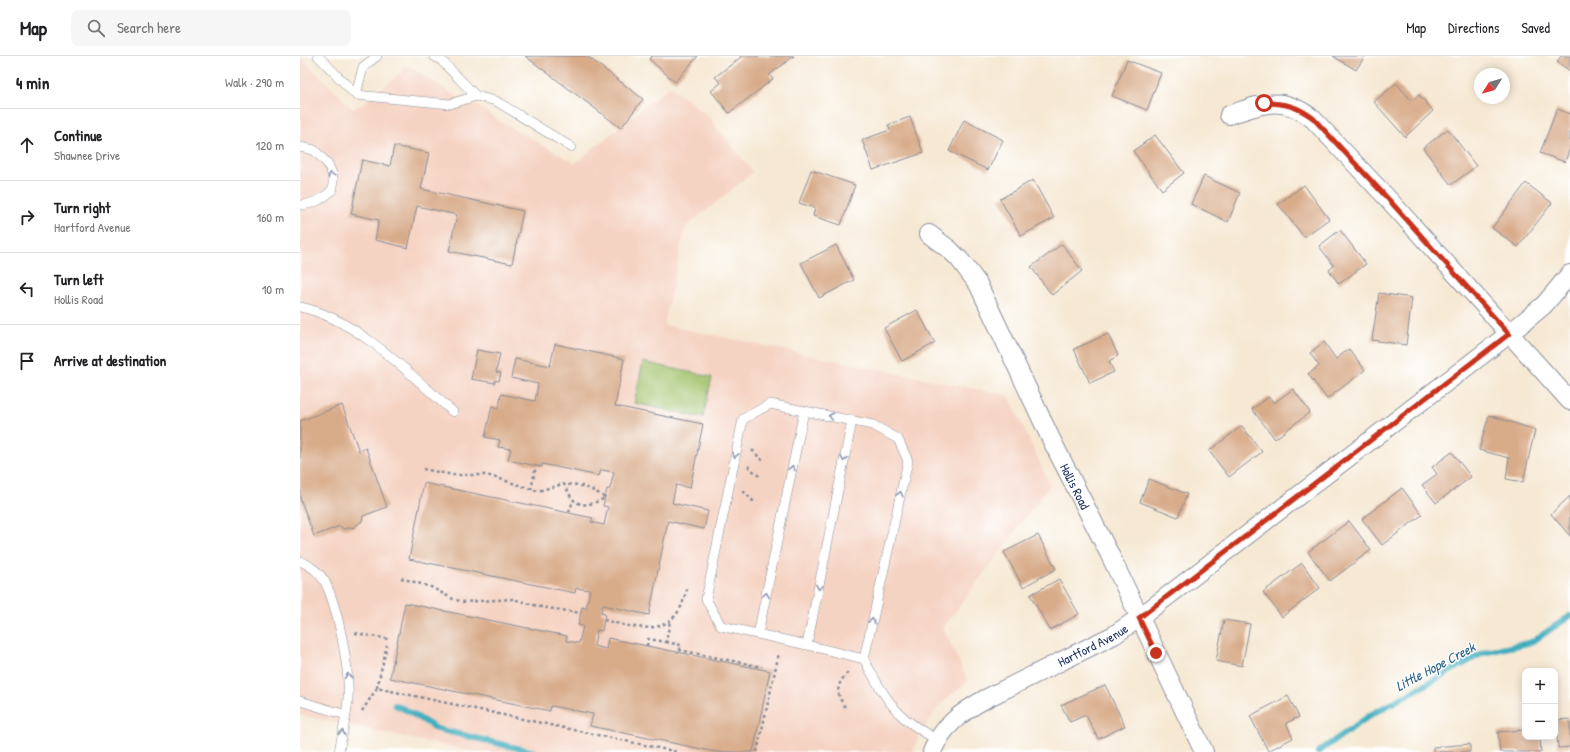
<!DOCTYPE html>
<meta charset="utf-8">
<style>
:root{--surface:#fff;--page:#f6f6f6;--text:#202124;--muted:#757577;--line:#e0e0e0}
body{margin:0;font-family:"Patrick Hand",sans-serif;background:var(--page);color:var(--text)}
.controls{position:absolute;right:12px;bottom:12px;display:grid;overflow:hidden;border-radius:8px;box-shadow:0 2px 10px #0003}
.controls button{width:36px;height:36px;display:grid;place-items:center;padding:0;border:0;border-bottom:1px solid var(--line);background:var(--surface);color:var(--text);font:20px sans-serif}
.compass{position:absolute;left:1174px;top:12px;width:36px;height:36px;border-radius:50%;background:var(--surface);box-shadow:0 2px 10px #0003;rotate:233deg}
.stop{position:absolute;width:12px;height:12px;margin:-9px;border:3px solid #c8321e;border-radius:50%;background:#fff}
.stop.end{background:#c8321e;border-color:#fff;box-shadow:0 1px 4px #0008}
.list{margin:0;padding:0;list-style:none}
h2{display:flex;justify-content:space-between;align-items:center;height:52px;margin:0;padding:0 16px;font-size:17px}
h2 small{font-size:13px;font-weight:400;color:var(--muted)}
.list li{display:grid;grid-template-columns:26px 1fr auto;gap:12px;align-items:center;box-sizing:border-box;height:72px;padding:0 16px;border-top:1px solid var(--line)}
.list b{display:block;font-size:15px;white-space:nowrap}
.list p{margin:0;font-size:13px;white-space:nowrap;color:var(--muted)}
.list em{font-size:13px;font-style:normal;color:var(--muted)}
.icon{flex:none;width:22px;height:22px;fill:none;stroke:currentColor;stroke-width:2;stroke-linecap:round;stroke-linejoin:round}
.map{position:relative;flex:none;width:1270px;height:696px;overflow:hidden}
header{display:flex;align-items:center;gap:24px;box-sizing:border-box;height:56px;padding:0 20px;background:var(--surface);border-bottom:1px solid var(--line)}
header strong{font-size:19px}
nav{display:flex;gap:22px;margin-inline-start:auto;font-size:14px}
.search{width:280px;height:36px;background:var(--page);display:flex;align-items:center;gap:10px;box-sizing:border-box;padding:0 14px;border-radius:8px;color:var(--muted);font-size:15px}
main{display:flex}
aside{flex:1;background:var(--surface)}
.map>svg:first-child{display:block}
.built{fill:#f5d3c2}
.green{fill:#a0c169;stroke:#5e7864}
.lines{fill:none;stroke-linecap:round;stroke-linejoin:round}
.stream{stroke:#41aebf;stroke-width:6}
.building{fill:#d8ab89}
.lane-casing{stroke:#888c98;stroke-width:10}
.street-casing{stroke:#888c98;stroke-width:20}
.path{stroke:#888c98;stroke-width:2.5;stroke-dasharray:3 3;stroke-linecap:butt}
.lane{stroke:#fff;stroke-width:9}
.street{stroke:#fff;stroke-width:18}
.oneway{stroke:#8d97ae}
.route{stroke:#c8321e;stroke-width:5}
.labels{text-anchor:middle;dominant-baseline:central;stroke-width:3;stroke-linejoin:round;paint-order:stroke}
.street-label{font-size:13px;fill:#1b2f5e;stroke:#fff}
.water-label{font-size:14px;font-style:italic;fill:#2a6285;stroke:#fff}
</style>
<header>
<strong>Map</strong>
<div class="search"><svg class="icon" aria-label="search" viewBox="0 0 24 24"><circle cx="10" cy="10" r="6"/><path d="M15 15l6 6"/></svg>Search here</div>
<nav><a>Map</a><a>Directions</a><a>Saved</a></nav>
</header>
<main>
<aside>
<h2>4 min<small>Walk · 290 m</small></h2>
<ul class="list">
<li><svg class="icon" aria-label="ahead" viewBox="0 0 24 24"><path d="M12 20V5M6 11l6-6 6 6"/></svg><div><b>Continue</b><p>Shawnee Drive</p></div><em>120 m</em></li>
<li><svg class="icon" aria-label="right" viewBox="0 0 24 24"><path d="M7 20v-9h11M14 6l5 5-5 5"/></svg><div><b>Turn right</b><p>Hartford Avenue</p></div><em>160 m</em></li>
<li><svg class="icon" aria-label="left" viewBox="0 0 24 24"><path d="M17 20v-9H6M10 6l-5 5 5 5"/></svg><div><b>Turn left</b><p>Hollis Road</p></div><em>10 m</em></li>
<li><svg class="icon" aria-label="arrive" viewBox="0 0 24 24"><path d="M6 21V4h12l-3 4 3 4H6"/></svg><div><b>Arrive at destination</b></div></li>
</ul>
</aside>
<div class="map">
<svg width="1270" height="696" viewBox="0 0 1270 696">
<rect width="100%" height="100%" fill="#fff"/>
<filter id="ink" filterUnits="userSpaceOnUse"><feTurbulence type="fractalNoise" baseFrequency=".025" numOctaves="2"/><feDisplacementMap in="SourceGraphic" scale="8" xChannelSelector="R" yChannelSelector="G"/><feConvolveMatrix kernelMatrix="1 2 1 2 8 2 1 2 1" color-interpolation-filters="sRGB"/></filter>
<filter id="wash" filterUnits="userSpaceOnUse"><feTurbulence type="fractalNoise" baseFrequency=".012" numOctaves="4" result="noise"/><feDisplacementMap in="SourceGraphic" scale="16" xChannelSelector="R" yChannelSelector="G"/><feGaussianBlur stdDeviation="0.9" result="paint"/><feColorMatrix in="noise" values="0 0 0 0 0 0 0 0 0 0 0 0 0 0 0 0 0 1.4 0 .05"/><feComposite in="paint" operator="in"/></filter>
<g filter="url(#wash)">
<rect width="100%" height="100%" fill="#f6e8d3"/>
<!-- built -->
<path class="built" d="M0,0L53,53L62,49L109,10L159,42L162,39L201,66L275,107L370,30L407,59L453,116L385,172L364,269L709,340L750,429L643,572L668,625L640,649L620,678L613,696H175L0,659Z"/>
<!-- green -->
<path class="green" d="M343,306L412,321L403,362L334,347Z"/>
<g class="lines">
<!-- stream -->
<path class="stream" d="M95,649L106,654L137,673L234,696
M1018,696L1072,658L1183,597L1232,586L1270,560"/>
</g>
<g id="blocks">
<!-- building -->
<path class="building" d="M225,0H287L343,43L321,72Z
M352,0H398L375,26L349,3Z
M440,0H494L469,19L473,23L429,57L411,35L421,27L415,21L441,1Z
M1033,0H1065L1056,14Z
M1261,0H1270V15L1257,6Z
M827,4L861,17L847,54L812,40Z
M1096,27L1112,45L1119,39L1133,55L1105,81L1074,46Z
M1257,53L1270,58V92L1265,106L1240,97Z
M610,61L623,97L573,114L562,84L590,74L588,69Z
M664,64L703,84L688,114L649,95Z
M1148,73L1176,110L1151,129L1123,92Z
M855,79L884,117L862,134L833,95Z
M94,90L129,97L121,133L223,155L212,208L149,195L157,159L117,150L108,192L75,184L79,164L51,158L62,104L90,110Z
M511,114L555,129L541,169L513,160L515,152L499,147Z
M904,120L940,137L928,166L891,148Z
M733,124L754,162L721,180L700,143Z
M1226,127L1252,147L1218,191L1192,172Z
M1004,129L1029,163L1004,181L978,148Z
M1040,174L1066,208L1039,228L1029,214L1034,210L1019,190Z
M762,188L782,215L752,239L731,211Z
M536,189L554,224L519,242L501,207Z
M1079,237L1112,242L1106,289L1072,284Z
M617,254L635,287L602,305L584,272Z
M808,278L818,300L809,305L814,316L790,327L774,293Z
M1024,286L1036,303L1049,293L1065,314L1027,343L1008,318L1019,310L1010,297Z
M255,288L324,303L315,350L403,368L390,432L376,429L372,447L408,455L404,473L368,465L349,559L303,549L301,557L305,558L302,575L297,574L294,590L306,593L308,582L470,615L453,696H416L290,670L293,658L251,650L250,655L90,622L105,547L267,580L266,585L279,587L283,570L278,569L279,566L282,551L286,552L290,534L276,532L275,537L109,503L124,427L293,462L291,466L304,469L308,451L303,450L307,433H310L314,416L301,414L299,420L242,408V411L208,404L211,393L198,391L200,384L185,381L192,350L199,352L201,338L235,345L238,328L211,322L215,303L250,310Z
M177,294L200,298L196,316L201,317L199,325L195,324V327L171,323Z
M993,333L1010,356L975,383L952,353L969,341L974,347Z
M42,349L59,395L66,392L87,451L63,460L62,465L54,471L43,473L40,470L14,480L0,442V365Z
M1189,359L1235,374L1223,426L1206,423L1209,402L1179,394Z
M942,370L962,396L929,421L909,395Z
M1152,396L1171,421L1136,447L1122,429L1137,418L1132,411Z
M849,423L887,438L878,461L840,446Z
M1102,432L1122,459L1082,489L1062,463Z
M1270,440V480L1251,458Z
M1049,465L1071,494L1030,525L1008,496Z
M738,479L756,513L723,531L704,496Z
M1002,507L1020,532L982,561L963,536Z
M759,523L779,558L750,574L730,539Z
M924,564L950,568L942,610L916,605Z
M805,629L825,670L798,683L786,659L770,666L761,649Z
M988,640L999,661L986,667L993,682L968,695L950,660Z
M1270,663V691L1258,692L1256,664Z
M1225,674V681H1240L1241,696H1200L1198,676Z
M1170,688V696H1133V691Z"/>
</g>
</g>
<g filter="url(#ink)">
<use href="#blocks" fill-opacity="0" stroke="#888c98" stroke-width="1"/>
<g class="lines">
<!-- lane casing -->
<g class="lane-casing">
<path id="lane" d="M18,0L56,39L150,48L176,40L196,45L271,91
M134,0L142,5L176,40
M56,39L63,11L77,0
M0,91L14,94L28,108L33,120V133C23,143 14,148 0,149
M0,251C56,262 111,319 153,356
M0,505C10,509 20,517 25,526C38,552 50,613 48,642C47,660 42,678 39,696
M458,578L504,355
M507,589L552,365
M564,603L507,589L421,570L406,543L443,363L470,348L573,369L598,383L608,405L564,603C574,622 584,641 598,656C609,668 624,676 637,684
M0,645L46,659"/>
</g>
<!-- street casing -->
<g class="street-casing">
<g id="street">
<path d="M929,59C962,48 982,38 1013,63L1090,145L1270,345"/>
<path id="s1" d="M629,178L650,194L660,204L678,228L751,383L809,497L904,696"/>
<path id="s2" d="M632,696C642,670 662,656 685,643L814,579L839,562L1209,278L1244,249L1270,218"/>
</g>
</g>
<!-- path -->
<path class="path" d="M452,394L464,406
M448,410L461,422
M123,413L153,419H187L238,435L263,428L266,430C275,424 298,436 305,442C286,452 273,452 266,430
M231,434L236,410
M443,435L455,447
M269,456L272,448L275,446
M101,522L131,531L153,543L163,546L213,543L241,551L281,557
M304,564C328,570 361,581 378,556C383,549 385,538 388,530
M55,577L88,583
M366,586L381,589L379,597
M347,590L348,583L366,586L370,565
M379,594L462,611
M77,632L87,589
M545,651C535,636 536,629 549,615
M62,655L77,632L377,696
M457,696L479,597"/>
<!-- lane -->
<use href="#lane" class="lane"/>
<!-- street -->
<use href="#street" class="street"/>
</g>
<!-- one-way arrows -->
<defs><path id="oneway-chevron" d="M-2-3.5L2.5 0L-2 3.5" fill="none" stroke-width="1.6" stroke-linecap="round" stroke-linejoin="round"/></defs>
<g class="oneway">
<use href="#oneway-chevron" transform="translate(31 119) rotate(-106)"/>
<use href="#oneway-chevron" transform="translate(531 360) rotate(-168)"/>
<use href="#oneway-chevron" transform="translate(435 399) rotate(102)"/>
<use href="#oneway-chevron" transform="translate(544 403) rotate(101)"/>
<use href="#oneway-chevron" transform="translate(492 412) rotate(-79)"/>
<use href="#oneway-chevron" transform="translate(600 438) rotate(-77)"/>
<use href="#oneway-chevron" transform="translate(519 531) rotate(101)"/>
<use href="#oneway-chevron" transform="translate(466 539) rotate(-79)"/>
<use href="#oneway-chevron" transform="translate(572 565) rotate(-78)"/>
<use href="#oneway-chevron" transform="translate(48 620) rotate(-94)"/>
<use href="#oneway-chevron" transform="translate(42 677) rotate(-79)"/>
</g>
</g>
<g class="lines" filter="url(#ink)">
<!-- route -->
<path class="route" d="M856,597L839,562L1209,278L1090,145L1013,62C997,50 984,47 964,47"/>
</g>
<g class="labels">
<!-- street labels -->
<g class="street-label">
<text stroke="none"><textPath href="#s1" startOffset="295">Hollis Road</textPath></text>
<text stroke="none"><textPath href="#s2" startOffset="197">Hartford Avenue</textPath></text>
</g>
<!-- water labels -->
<g class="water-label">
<text transform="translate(1135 610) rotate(-28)">Little Hope Creek</text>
</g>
</g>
</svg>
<div class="controls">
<button>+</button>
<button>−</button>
</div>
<svg class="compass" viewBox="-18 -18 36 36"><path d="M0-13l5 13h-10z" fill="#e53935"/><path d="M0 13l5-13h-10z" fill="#757577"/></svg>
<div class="stop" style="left:964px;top:47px"></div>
<div class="stop end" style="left:856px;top:597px"></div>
</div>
</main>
